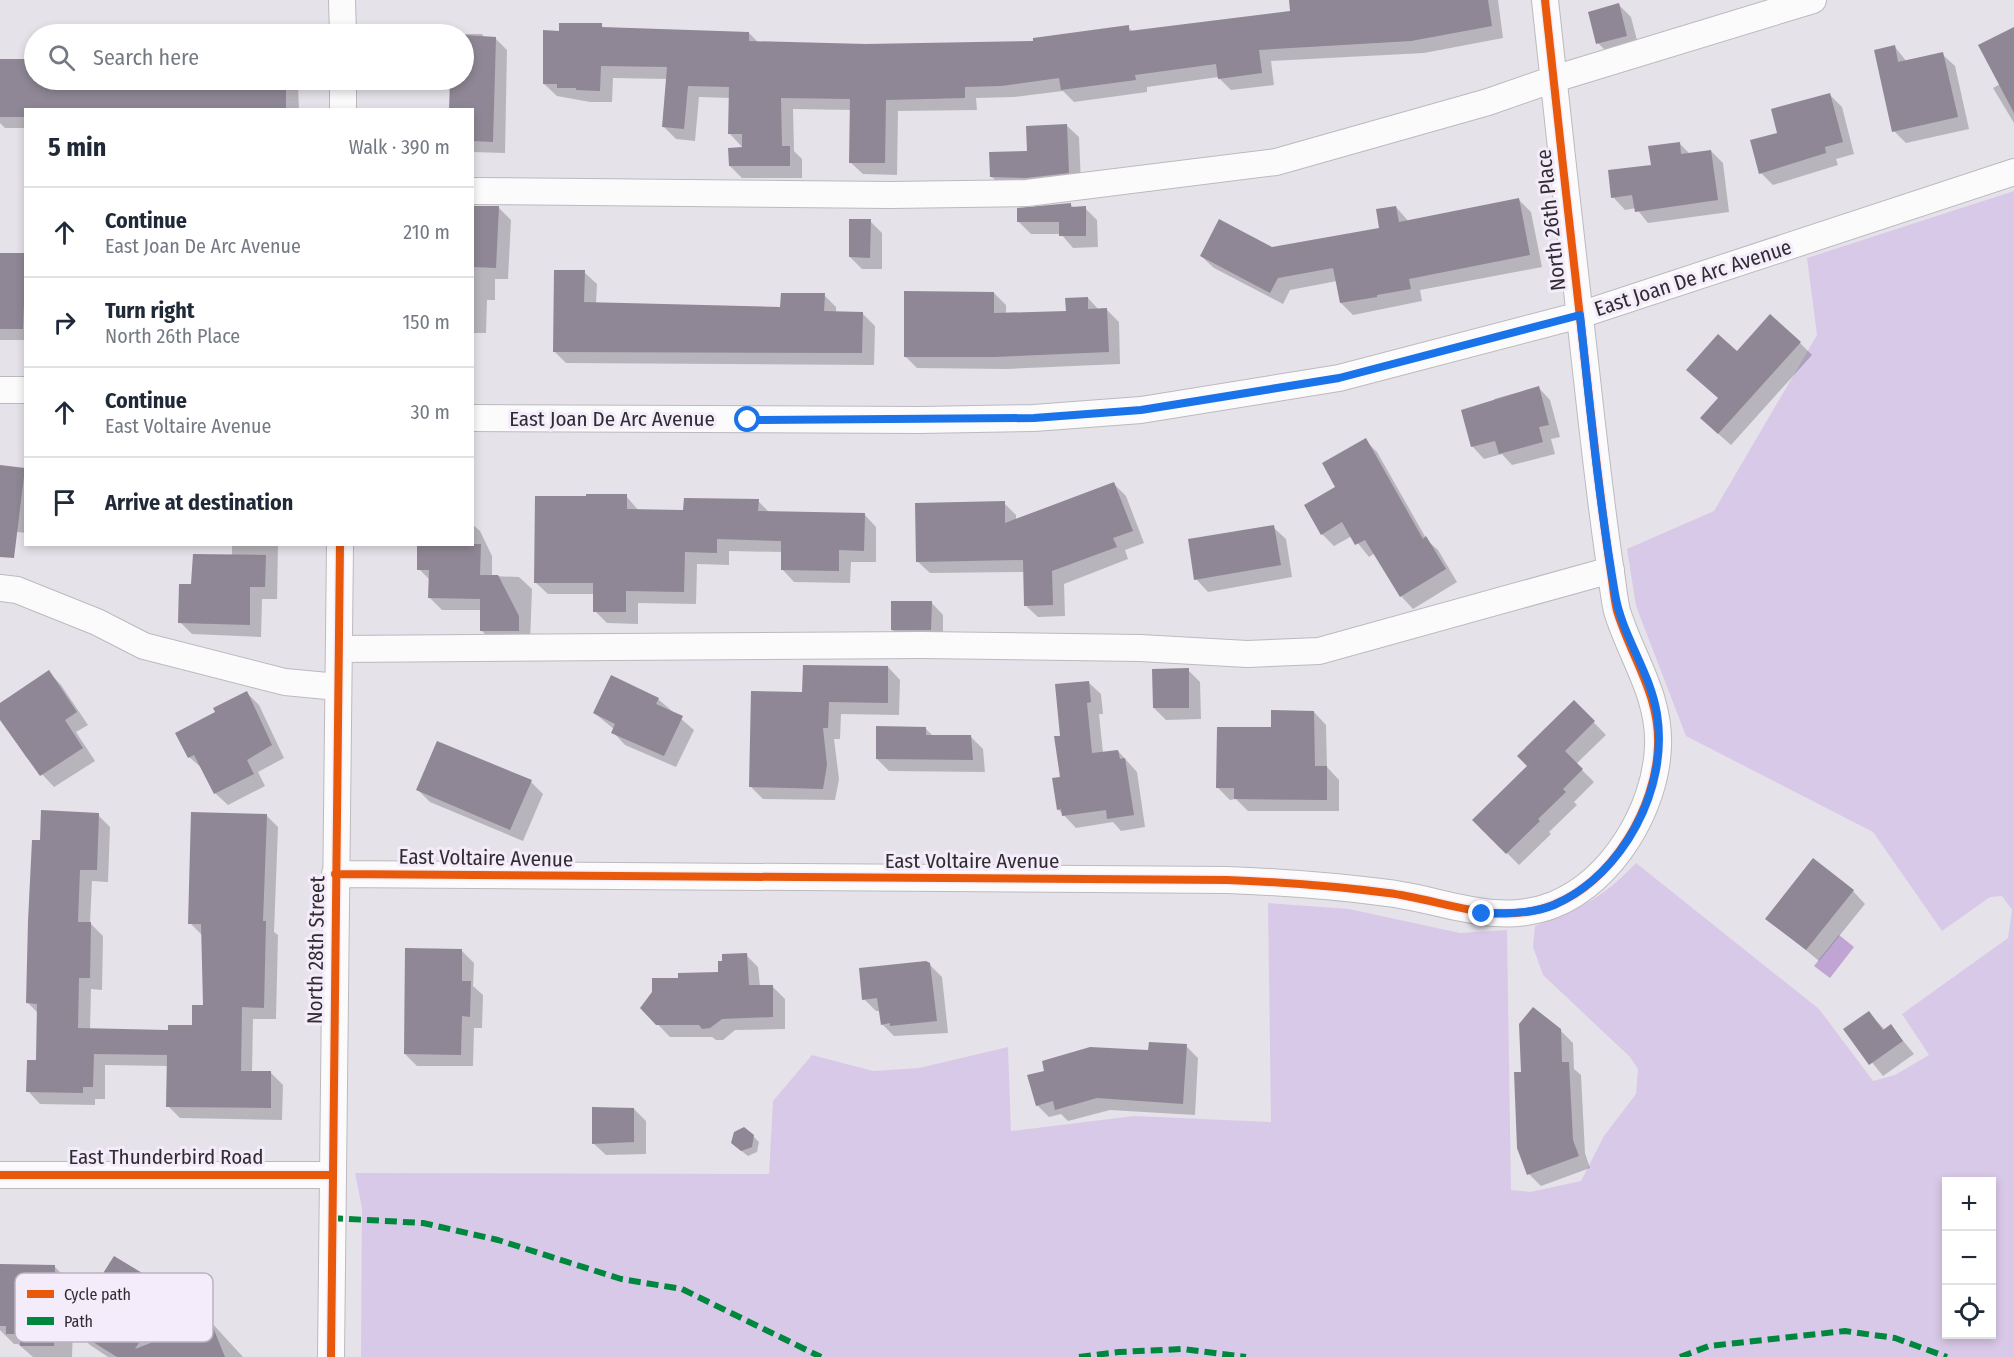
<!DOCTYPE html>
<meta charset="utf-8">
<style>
:root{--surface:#fff;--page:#f6f6f7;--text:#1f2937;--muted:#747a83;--line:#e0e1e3}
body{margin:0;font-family:"Fira Sans Condensed",sans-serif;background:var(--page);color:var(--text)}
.controls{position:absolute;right:18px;bottom:18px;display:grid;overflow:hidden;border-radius:0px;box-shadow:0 3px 9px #0003}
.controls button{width:54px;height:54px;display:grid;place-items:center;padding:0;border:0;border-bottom:2px solid var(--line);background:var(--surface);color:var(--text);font:30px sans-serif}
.stop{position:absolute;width:18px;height:18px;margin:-14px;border:4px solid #1a73e8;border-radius:50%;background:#fff}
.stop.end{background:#1a73e8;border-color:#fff;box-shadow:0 2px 6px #0008}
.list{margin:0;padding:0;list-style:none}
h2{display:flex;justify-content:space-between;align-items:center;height:78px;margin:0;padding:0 24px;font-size:26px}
h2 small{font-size:20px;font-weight:400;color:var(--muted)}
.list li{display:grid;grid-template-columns:39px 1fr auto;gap:18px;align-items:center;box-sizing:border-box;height:90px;padding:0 24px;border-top:2px solid var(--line)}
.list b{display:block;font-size:22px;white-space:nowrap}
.list p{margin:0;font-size:20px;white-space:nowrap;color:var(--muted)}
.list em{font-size:20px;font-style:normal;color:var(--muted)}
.icon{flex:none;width:33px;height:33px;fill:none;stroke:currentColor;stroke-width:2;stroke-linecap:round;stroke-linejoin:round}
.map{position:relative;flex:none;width:2014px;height:1357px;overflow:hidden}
.search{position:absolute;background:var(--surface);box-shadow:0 3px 9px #0003;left:24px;top:24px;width:450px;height:66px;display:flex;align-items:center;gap:15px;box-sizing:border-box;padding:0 21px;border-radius:33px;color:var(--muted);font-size:22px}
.panel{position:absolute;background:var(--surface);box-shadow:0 3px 9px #0003;left:24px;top:108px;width:450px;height:438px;border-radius:0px}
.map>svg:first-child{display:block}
.green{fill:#d9c9e8;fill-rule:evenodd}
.water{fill:#bfa4d4}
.shadow{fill:#0003}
.building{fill:#8f8795}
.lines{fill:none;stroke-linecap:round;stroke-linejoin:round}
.minor-casing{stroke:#bcb9bf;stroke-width:28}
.minor{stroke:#fbfbfc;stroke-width:26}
.quiet{stroke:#00873e;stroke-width:6;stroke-dasharray:12 6;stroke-linecap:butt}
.cycleway-casing{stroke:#f4ecfa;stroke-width:11}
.cycleway{stroke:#e8590c;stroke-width:8}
.route{stroke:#1a73e8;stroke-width:8}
.labels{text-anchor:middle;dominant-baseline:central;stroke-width:6;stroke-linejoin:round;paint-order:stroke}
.street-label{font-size:21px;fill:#302d32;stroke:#f4ecfa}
.key{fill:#f4ecfa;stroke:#b9b3be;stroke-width:1.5}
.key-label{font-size:16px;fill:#302d32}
</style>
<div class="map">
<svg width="2014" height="1357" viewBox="0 0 2014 1357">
<rect width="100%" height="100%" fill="#e6e2ea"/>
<!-- green -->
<path class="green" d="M2014,191V1357H361L362,1208L355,1173L769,1174L773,1101L812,1055L873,1071L919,1068L1008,1047L1011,1131L1134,1116L1271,1122L1268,903L1349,909L1460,933L1507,930L1511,1190L1530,1192L1581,1181L1604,1136L1636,1094L1638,1069L1630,1057L1543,975L1533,947L1535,926C1579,909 1603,898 1636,863L1819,1009L1873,1081L1895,1075L1929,1055L1902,1014L2008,938L2012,910L2002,896L1990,897L1942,931L1873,832L1686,736L1636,606L1627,549L1714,511L1817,335L1807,258ZM1946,1182H1992V1334H1946Z"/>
<!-- water -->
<path class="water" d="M1839,935L1854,947L1830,978L1814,966Z"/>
<!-- shadow -->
<path class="shadow" d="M1290,0H1498L1503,38L1424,53L1271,61L1274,85L1231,90L1218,77L1147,87V92L1074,102L1063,91L1014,97L976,98L977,110L898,111L897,175L863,174L850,162L851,110L793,109L794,151L802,159V178H742L730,166L744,149L730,134V98L699,97L695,141L676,139L664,127L668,79L613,78L612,102H590L557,96L544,84L561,32L601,25L605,29L749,33L758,42L866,46L1035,43L1128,27L1133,32L1291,13Z
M1619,5L1631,17L1639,48L1610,55L1598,43Z
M2014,28V123L1993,88L2000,84Z
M455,34H482L485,38H495L507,50L505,153L472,152V110H450L451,80H464V34Z
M1895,47L1907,62L1942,54L1955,66L1969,129L1906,143L1894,131Z
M0,60L34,61V80H292L298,85L299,110H26V128H5L0,123Z
M1830,95L1842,107L1854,154L1836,159L1838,165L1773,185L1761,173L1779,134Z
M1066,125L1079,137L1081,184L1004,189L992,177Z
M1679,143L1690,154L1711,151L1723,163L1729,212L1648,223L1636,208L1625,210L1613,197Z
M1519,200L1531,212L1542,267L1420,290L1422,301L1353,315L1341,303L1337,281L1290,290L1283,304L1214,268L1201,256L1272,248L1381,229L1396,207L1409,222Z
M1070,204L1074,208H1085L1097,220L1098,247L1073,248L1061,234H1031L1019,222Z
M472,206L499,208L511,220L508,279H495V300H487L486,333H472Z
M870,221L882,233V269H862L850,257Z
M0,255H26V340H0Z
M584,272L597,284L596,304L782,309L824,295L836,307V313H862L875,326L874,365L566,363L554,351Z
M994,293L1006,305V314L1067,312L1088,298L1099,310H1107L1119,322L1120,364L1007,369L917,368L905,356Z
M1800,343L1812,355L1731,445L1714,430L1719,399L1737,353Z
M1538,387L1550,400L1560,437L1551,439L1555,454L1512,465L1502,454L1484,459L1472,446L1495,403L1494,399Z
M1365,440L1377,452L1427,540L1438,550L1457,582L1413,609L1401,596L1375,553L1369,557L1352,536L1334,546L1322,534L1337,488Z
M0,467L26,470V533L0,530Z
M1114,484L1126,496L1144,543L1125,550L1128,559L1064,584L1065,616L1038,617L1025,605V572L930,573L917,561L1004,503L1016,515V521Z
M626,496L639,511L685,512L758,501L770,513L864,514L876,527V562H851L850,583L794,582L782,569V552L729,551V565L697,564L696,604L638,603V624L607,623L595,611V594H548L535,582Z
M472,524L480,531L492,556V576L519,577L532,589L530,643L493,642L481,630L482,610H442L430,598V580L419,569L472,544Z
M1273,527L1286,539L1292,577L1208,592L1196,579Z
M232,544H278L277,599H262L261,637L192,634L180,622L192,586L232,557Z
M931,602L943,615V642H905L892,630Z
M888,667L900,680L899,715L841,714L840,739H834L839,779L835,800L763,799L751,787L804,694Z
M1188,670L1200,682L1201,719L1166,720L1154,708Z
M49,672L61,685L88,725L76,732L95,761L54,787L26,757L0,717V704Z
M1088,682L1101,694L1103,714H1099L1103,753L1118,751L1137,772L1145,827L1121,831L1113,822L1076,828L1058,809L1062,737Z
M247,693L259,705L284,758L258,772L265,786L228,805L215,793L203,769L189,757L217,713Z
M658,699L694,730L676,767L625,745L613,732L614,729L594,713Z
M1574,702L1606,735L1576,764L1594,782L1574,802L1577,805L1549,832L1551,834L1519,865L1474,820L1529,766Z
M1314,712L1326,725L1327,767L1339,780V811H1248L1236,799L1230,800L1217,787L1272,729Z
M925,728L933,736L971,737L983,749L985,772L889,771L877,759Z
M531,782L543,794L523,841L430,802L418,790Z
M98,815L110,827L108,882L92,881L90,923L103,936L102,990L91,989L90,1029L169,1031L193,1027L204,1007L203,936L190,923L266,815L278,827L274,932L278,935L276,1019H253L252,1073H271L283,1085L282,1120L180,1118L168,1106V1066L105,1065V1099H95V1105L40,1104L28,1091L37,1062L38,1013L28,1003L41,842Z
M1853,891L1865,904L1819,961L1767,918Z
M462,951L474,963L473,986L483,995L482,1028H474L473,1066H417L405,1054Z
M746,955L758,967L760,986H772L785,999V1029L735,1030L723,1040H716L712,1037H670L642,1008L679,979L720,973Z
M930,965L942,977L948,1033L894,1036L882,1024L881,1011H876L864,999Z
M1869,1013L1885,1030L1891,1026L1914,1054L1883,1076L1845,1029Z
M1560,1030L1573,1043L1574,1069L1581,1075L1585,1153L1590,1168L1541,1186L1529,1174L1523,1073Z
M1186,1046L1198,1058L1195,1115L1110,1110L1068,1121L1061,1114L1049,1117L1037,1105L1149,1051Z
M634,1109L646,1121V1154L606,1155L593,1143Z
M753,1136L759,1142L757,1152L748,1156L739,1149Z
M0,1266L55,1267L73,1285V1325L171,1293L189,1311L174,1336L210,1321L243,1357H108L90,1345L73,1328L72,1357H33L18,1344H14L0,1330Z"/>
<!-- building -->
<path class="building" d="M1289,0H1488L1492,26L1411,41L1259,50L1262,73L1218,79L1216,64L1135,75L1136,80L1061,90L1059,78L1001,86L965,87V98L886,100L885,163H849L850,99L781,98L782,146H790V166H729L728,148L742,147V134H728L729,87L688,86L684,129L662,127L667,67L601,66L600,91L576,90V88H557V84H543V30L559,31V23H602V27L749,32V41L866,44L1033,41V38L1129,25V31L1290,11Z
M1619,3L1627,36L1596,44L1588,12Z
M2014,27V113L1978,45Z
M464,35L496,37L493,142L472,141V110H449L450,80H464Z
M1895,45L1898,62L1943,52L1958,117L1892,132L1874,50Z
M0,59H34V80H286V110H26V117H0Z
M1830,93L1843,142L1825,147L1826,153L1759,174L1750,140L1777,133L1771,109Z
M1067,124L1069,173L1026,178L990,177L989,152L1027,151L1026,126Z
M1680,142L1681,154L1711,150L1718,200L1635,212L1632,195L1611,198L1608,170L1651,165L1648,146Z
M1519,198L1530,255L1409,279L1411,289L1377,295V297L1340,303L1333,268L1278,278L1270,293L1200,256L1219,219L1272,247L1379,228L1376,209L1396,206L1399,222Z
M1071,203V207L1086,206V236H1059V222H1017V208Z
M472,206H499L496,268L472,267Z
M849,219H871L870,258L849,257Z
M0,253H26L23,329H0Z
M554,270H585L584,302L780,307L781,293H825L824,311L863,312L862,353L553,352Z
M904,291L994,292V313L1066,311L1065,298L1088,297V309L1107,308L1109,352L994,357H904Z
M1770,314L1801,342L1718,434L1700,418L1718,398L1686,370L1718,334L1737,351Z
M1539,386L1549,425L1539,427L1543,442L1499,454L1495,441L1471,447L1461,410Z
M1366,438L1423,539L1426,536L1446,569L1400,597L1365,540L1355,545L1342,522L1321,535L1304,505L1335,487L1322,463Z
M0,465L25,468L14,558L0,557Z
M1114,482L1133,531L1113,538L1117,547L1052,571L1053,605L1024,606L1023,560L916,562L915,503L1005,501V523Z
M586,494H627V509L683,510L684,498L759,499L758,511L865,513L864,551L839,550V571L781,570V541L717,539V553L685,552L684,592L626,591V612H593V583H534L535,496H586Z
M1274,525L1281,565L1194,580L1188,539Z
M417,544H481L480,575H498L519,616V631H480V599L428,598L429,570H417Z
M193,554L266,555L265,587H250V625L178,623L179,584H191Z
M891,601H932L931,630H891Z
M803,665L888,666V703L829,702L828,728H823L827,765L823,789L749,787L751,691L802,692Z
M1189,668V708H1153L1152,669Z
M49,670L77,712L65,720L83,748L40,776L0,720V703Z
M611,675L659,698L656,704L683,716L664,756L611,733L615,724L593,713Z
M1089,681L1091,702L1087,703L1092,753L1118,750L1120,759L1125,758L1134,815L1107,819L1106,810L1062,816L1061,809L1057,810L1052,778L1060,777L1054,736H1060L1055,684Z
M247,691L272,745L247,760L254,774L214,794L194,755L188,758L175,733L215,712L213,708Z
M1574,700L1595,721L1565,751L1583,769L1563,789L1566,792L1538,819L1540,821L1506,854L1472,820L1527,766L1517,756Z
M1271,710L1314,711L1315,766H1327V800L1234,799V788H1216L1217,727H1271Z
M876,726L926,727V735H971L973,760L876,759Z
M437,741L532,780L510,830L416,790Z
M41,810L99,813L97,870H80L78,922H91L90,978H79L78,1028L168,1030V1025H192V1005H203L201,924H188L191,812L267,814L263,921H266L264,1008L242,1007L241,1071H271V1108L166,1107L167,1055L94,1054L93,1087H83V1093L26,1092L27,1060H36L37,1004L26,1003L28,921L32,840H40Z
M1813,858L1854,890L1806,950L1765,919Z
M405,948L462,949V981H471L470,1017L462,1016L461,1055L404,1054Z
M747,953L749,985H773V1017L722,1019L710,1028L702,1029L699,1025H656L640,1008L652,992V978H678V973L718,972V961H722V954Z
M926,961L930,963L937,1021L890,1026V1023L881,1025L877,998L862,1000L859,968Z
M1533,1007L1561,1029L1562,1062H1569L1573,1140L1579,1156L1527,1175L1517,1148L1514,1072H1521L1519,1024Z
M1869,1011L1883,1030L1891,1024L1903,1041L1869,1065L1843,1029Z
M1149,1042L1187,1044L1183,1104L1097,1098L1055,1110L1053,1101L1036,1106L1027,1075L1044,1071L1042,1061L1090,1047L1148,1050Z
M592,1107L634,1108V1142L592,1144Z
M744,1127L754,1135L752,1147L741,1151L731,1143L734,1132Z
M114,1256L172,1291L135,1349L210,1320L225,1357H117L69,1327Z
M0,1264L55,1265L54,1346H20V1334H6V1326H0Z"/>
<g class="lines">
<!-- minor casing -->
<g class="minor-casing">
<path id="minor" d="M342,0L343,34
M343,80V110
M472,191L890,195L1027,193L1276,162L1488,102L1554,79L1813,0
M0,390H26
M472,418L920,420L1034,418L1141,410L1339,378L1580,315L2014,172
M0,588L17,590L97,622L144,646L285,682L338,687
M339,649L922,645L1140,648L1247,654L1319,651L1611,570
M335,874L1227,880C1281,882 1334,886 1388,893C1444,900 1497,927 1553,905C1613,881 1656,808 1658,746C1660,695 1631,657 1617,611C1614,599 1613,585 1611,573C1599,494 1591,414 1582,335C1569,223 1557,112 1545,0
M0,1175H331
M331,1357L340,544"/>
</g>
<!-- minor -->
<use href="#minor" class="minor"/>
<!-- quiet -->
<path class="quiet" d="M331,1218L423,1223L498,1240L621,1279L682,1289L821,1357
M1079,1357L1119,1352L1182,1349L1246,1357
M1680,1357L1709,1346L1845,1331L1895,1338L1947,1357"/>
<!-- cycleway casing -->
<g class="cycleway-casing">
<path id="cycleway" d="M335,874L1227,880C1281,882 1334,886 1388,893C1444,900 1497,927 1553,905C1613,881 1656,808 1658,746C1660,695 1631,657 1617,611C1614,599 1613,585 1611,573C1599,494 1591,414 1582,335C1569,223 1557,112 1545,0
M0,1175H331
M331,1357L340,544"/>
</g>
<!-- cycleway -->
<use href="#cycleway" class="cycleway"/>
</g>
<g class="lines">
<!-- route -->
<path class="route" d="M748,420L1034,418L1141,410L1339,378L1580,315C1590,408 1599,501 1615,594C1622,636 1650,671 1657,714C1669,788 1624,874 1554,905C1532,914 1506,913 1482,914"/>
</g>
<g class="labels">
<!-- street labels -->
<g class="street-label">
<text transform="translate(1551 220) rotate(-96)">North 26th Place</text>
<text transform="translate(1693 278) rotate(-18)">East Joan De Arc Avenue</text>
<text x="612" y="419">East Joan De Arc Avenue</text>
<text transform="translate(486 858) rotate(1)">East Voltaire Avenue</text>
<text x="972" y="861">East Voltaire Avenue</text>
<text transform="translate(316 950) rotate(-89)">North 28th Street</text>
<text x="166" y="1157">East Thunderbird Road</text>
</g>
</g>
<!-- legend -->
<rect x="15" y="1273" width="198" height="69" rx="9" class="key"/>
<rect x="27" y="1290" width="27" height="8" fill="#e8590c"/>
<rect x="27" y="1317" width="27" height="8" fill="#00873e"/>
<g class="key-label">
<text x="64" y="1300">Cycle path</text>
<text x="64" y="1327">Path</text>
</g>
</svg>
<div class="controls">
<button>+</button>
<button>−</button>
<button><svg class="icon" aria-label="locate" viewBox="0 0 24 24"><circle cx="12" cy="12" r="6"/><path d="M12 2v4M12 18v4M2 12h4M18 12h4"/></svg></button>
</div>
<div class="stop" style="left:748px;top:420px"></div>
<div class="stop end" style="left:1482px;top:914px"></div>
<div class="search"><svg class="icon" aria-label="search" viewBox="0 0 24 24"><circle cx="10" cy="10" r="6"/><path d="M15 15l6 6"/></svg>Search here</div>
<section class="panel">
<h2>5 min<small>Walk · 390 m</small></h2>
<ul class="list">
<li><svg class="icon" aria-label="ahead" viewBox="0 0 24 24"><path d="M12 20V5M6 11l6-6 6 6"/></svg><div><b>Continue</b><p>East Joan De Arc Avenue</p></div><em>210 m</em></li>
<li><svg class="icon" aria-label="right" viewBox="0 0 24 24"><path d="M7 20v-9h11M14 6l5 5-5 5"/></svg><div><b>Turn right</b><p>North 26th Place</p></div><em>150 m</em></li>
<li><svg class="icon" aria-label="ahead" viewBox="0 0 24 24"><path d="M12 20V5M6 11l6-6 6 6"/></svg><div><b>Continue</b><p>East Voltaire Avenue</p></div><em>30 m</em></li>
<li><svg class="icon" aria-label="arrive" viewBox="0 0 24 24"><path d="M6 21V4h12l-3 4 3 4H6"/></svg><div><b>Arrive at destination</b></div></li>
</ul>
</section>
</div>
